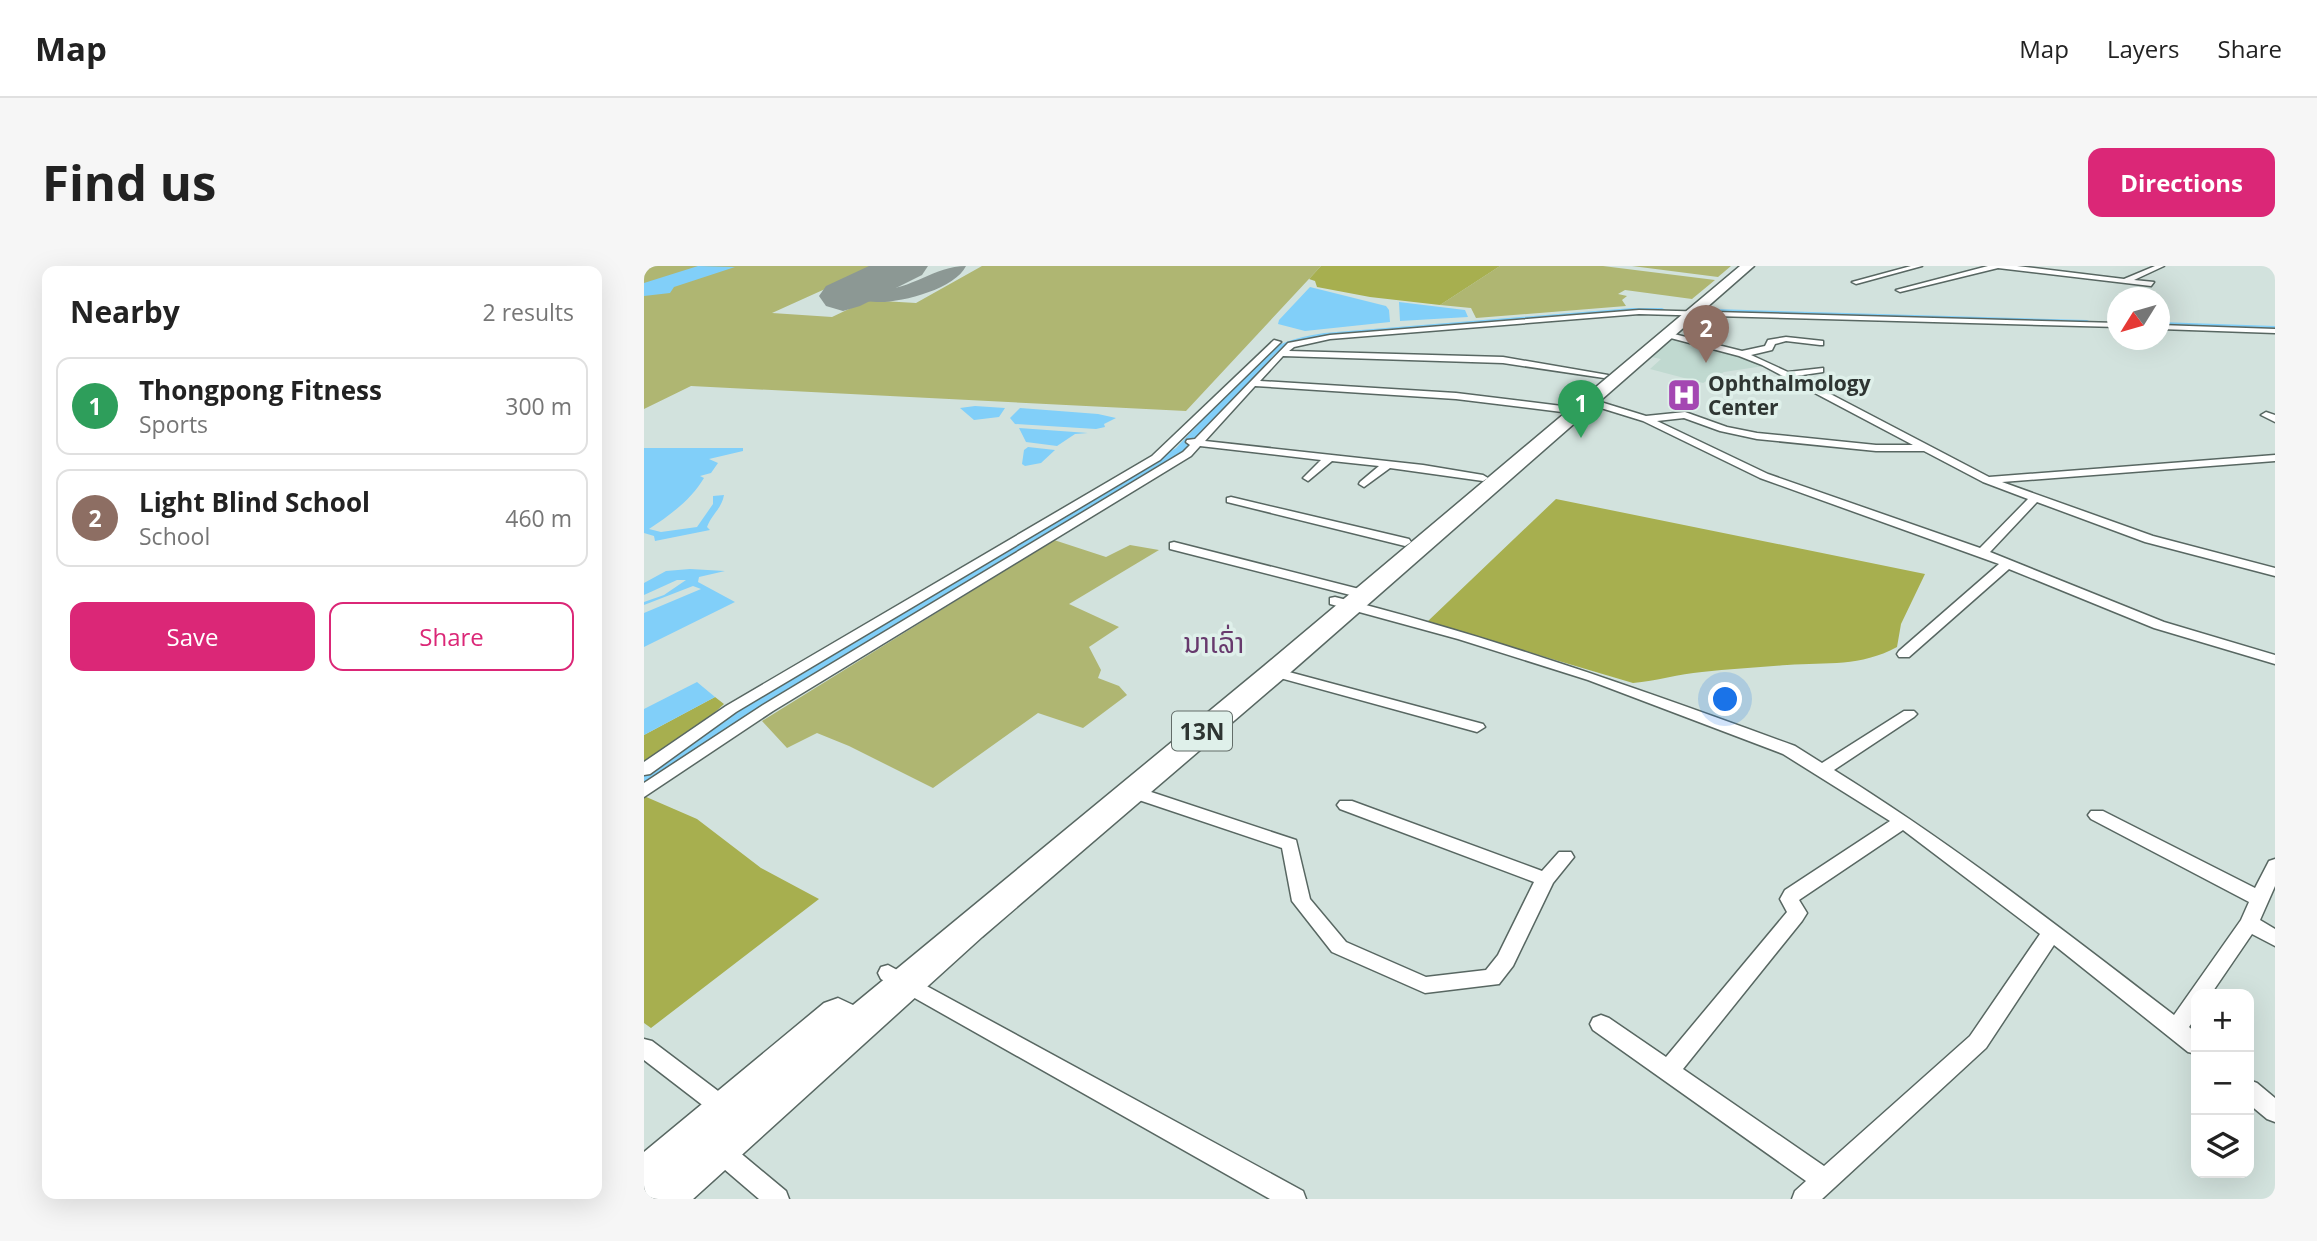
<!DOCTYPE html>
<meta charset="utf-8">
<style>
:root{--surface:#fff;--page:#f6f6f6;--text:#222;--muted:#767676;--line:#e0e0e0;--accent:#db2777}
body{margin:0;font-family:"Open Sans","Noto Sans Lao",sans-serif;background:var(--page);color:var(--text)}
.controls{position:absolute;right:21px;bottom:21px;display:grid;overflow:hidden;border-radius:14px;box-shadow:0 7px 28px #0002}
.controls button{width:63px;height:63px;display:grid;place-items:center;padding:0;border:0;border-bottom:2px solid var(--line);background:var(--surface);color:var(--text);font:35px sans-serif}
.compass{position:absolute;left:1463px;top:21px;width:63px;height:63px;border-radius:50%;background:var(--surface);box-shadow:0 7px 28px #0002;rotate:233deg}
.you{position:absolute;left:1082px;top:434px;width:24px;height:24px;margin:-18px;border:5px solid #fff;border-radius:50%;background:#1a73e8;box-shadow:0 0 0 10px #1a73e833}
.badge{display:grid;place-items:center;width:46px;height:46px;border-radius:50%;background:var(--accent);color:#fff;font-size:23px;font-weight:700}
.pin{position:absolute;translate:-50% -58px;filter:drop-shadow(0 2px 4px #0008)}
.pin::after{content:'';position:absolute;top:37px;width:24px;height:21px;background:inherit;clip-path:polygon(0 0,100% 0,50% 100%)}
.list{margin:0;padding:0;list-style:none}
h2{display:flex;justify-content:space-between;align-items:center;height:91px;margin:0;padding:0 28px;font-size:30px}
h2 small{font-size:23px;font-weight:400;color:var(--muted)}
.list li{display:grid;grid-template-columns:46px 1fr auto;gap:21px;align-items:center;box-sizing:border-box;height:98px;margin:0 14px 14px;padding:0 14px;border:2px solid var(--line);border-radius:14px}
.list b{display:block;font-size:26px;white-space:nowrap}
.list p{margin:0;font-size:23px;white-space:nowrap;color:var(--muted)}
.list em{font-size:23px;font-style:normal;color:var(--muted)}
.actions{display:flex;gap:14px;padding:21px 28px}
.actions a{flex:1;padding:16px 0;border:2px solid var(--accent);border-radius:14px;text-align:center;font-size:24px;color:var(--accent)}
.actions .main{background:var(--accent);color:#fff}
.icon{flex:none;width:38px;height:38px;fill:none;stroke:currentColor;stroke-width:2;stroke-linecap:round;stroke-linejoin:round}
.map{position:relative;flex:none;width:1631px;height:933px;overflow:hidden;border-radius:14px}
header{display:flex;align-items:center;gap:42px;box-sizing:border-box;height:98px;padding:0 35px;background:var(--surface);border-bottom:2px solid var(--line)}
header strong{font-size:33px}
nav{display:flex;gap:38px;margin-inline-start:auto;font-size:24px}
.intro{display:flex;align-items:center;justify-content:space-between;box-sizing:border-box;height:168px;padding:0 42px}
h1{margin:0;font-size:49px}
.button{padding:18px 32px;border-radius:14px;background:var(--accent);color:#fff;font-size:24px;font-weight:700}
main{display:flex;gap:42px;padding:0 42px}
aside{flex:1;background:var(--surface);border-radius:14px;box-shadow:0 7px 28px #0002}
.map>svg:first-child{display:block}
.built{fill:#c0d9d0}
.green{fill:#afb672}
.forest{fill:#a7af4f}
.water{fill:#81cff9}
.lines{fill:none;stroke-linecap:round;stroke-linejoin:round}
.canal{fill:#81cff9;fill-rule:evenodd}
.taxiway{fill:#8c9894;fill-rule:evenodd}
.runway{fill:#8c9894;fill-rule:evenodd}
.street-casing{stroke:#586762;stroke-width:3}
.highway-casing{stroke:#586762;stroke-width:3}
.street{fill:#fff;fill-rule:evenodd}
.highway{fill:#fff;fill-rule:evenodd}
.labels{text-anchor:middle;dominant-baseline:central;stroke-width:7;stroke-linejoin:round;paint-order:stroke}
.far-poi-label{font-size:21px;font-weight:bold;fill:#2e3532;stroke:#dff0ea;text-anchor:start}
.shield{fill:#dff0ea;stroke:#636d69;stroke-width:2}
.shield-label{font-size:23px;font-weight:bold;fill:#2e3532}
.quarter-label{font-size:28px;fill:#67396d;stroke:#dff0ea}
</style>
<header>
<strong>Map</strong>
<nav><a>Map</a><a>Layers</a><a>Share</a></nav>
</header>
<div class="intro"><h1>Find us</h1><a class="button">Directions</a></div>
<main>
<aside>
<h2>Nearby<small>2 results</small></h2>
<ul class="list">
<li><span class="badge" style="background:#2e9e5b">1</span><div><b>Thongpong Fitness</b><p>Sports</p></div><em>300 m</em></li>
<li><span class="badge" style="background:#8d6e63">2</span><div><b>Light Blind School</b><p>School</p></div><em>460 m</em></li>
</ul>
<div class="actions"><a class="main">Save</a><a>Share</a></div>
</aside>
<div class="map">
<svg width="1631" height="933" viewBox="0 0 1631 933">
<rect width="100%" height="100%" fill="#d2e2dd"/>
<!-- built -->
<path class="built" d="M1029,71L1090,88L1120,100L1080,106L1059,117L1006,103L1017,93L1002,90Z"/>
<!-- green -->
<path class="green" d="M0,0H232L128,47L188,51L228,32L241,33L238,35L272,37L338,0H677L542,145L47,120L0,143Z
M856,0H959L1071,14L1048,33L981,24L974,28L983,30L978,34L982,40L832,52L827,42L796,39Z
M988,0H1087L1074,11Z
M410,274L462,291L486,279L515,284L425,338L475,361L445,381L457,404L454,412L475,420L483,429L439,462L394,447L289,522L205,480L173,467L143,482L118,455Z"/>
<!-- forest -->
<path class="forest" d="M677,0H856L796,39L726,31L673,21L671,15L665,13Z
M912,233L1281,308L1257,358L1253,381C1216,401 1184,396 1143,399C1115,401 1086,403 1058,406C1035,408 1012,415 989,417L783,356Z
M71,431L80,438L57,459L0,496V469Z
M0,530L53,553L117,602L175,633L7,762L0,757Z"/>
<!-- water -->
<path class="water" d="M54,0L91,1L30,21L26,27L0,30V17Z
M666,21L742,40L745,44L746,56L661,65L634,58L635,54Z
M755,36L821,44L824,51L756,55Z
M331,140L361,142L355,151L330,154L316,142Z
M376,142L454,148L472,152L460,158L461,161L452,163L371,158L366,152Z
M375,162L444,167L431,168L413,180L382,176Z
M384,181L411,184L397,197L381,200L378,198L380,184Z
M0,182H99V185L65,193L74,197L67,207L56,210L60,212C47,234 26,249 5,263L17,266L53,261L69,238V230L80,229C78,242 68,248 63,261L66,264L11,275L10,270L0,267Z
M46,303L81,305L55,311L54,316L91,336L0,381V347L57,323L49,320L0,339V336L20,329L42,314H33L0,329V317L22,305Z
M53,416L71,431L0,469V443Z"/>
<g class="lines">
<!-- canal -->
<path class="canal" d="M988,42H1018L1022,44L1018,46H988L680,72L653,77L632,87L540,186L223,380L102,450L6,518L0,519V506L92,444L213,374L532,182L626,83C643,74 661,70 680,67Z
M1070,43L1443,54L1447,56L1443,58L1067,47Z
M1516,56L1631,60V64L1516,60Z"/>
<!-- taxiway -->
<path class="taxiway" d="M248,0H260L263,4L260,8L216,22C262,32 285,0 322,0C311,23 257,37 233,36C222,36 211,33 200,30L194,22L205,12Z"/>
<!-- runway -->
<path class="runway" d="M225,0H284L278,9L216,40L199,45L182,40L175,30L182,20Z"/>
<!-- street casing -->
<g class="street-casing">
<path id="street" d="M1267,0H1278L1212,18L1208,16Z
M1344,0H1373L1480,13L1511,0H1520L1490,14L1510,16L1507,20L1354,2L1256,26L1252,24Z
M995,44L1474,57V61L995,48L686,73L650,81L645,85L859,91L964,109L960,112L859,97L639,90L616,115L812,127L934,142L939,145L934,148L812,133L611,120L561,175L779,199L839,209L844,212L839,215L746,202L720,221L715,218L716,216L735,200L688,195L664,215L659,212L677,194L556,180L547,190L129,445L0,531V517L119,439L539,186L546,179L542,176L543,174L551,173L644,77L686,69Z
M1516,59L1631,63V67L1516,63Z
M1022,66L1098,85L1121,80L1124,74L1142,71L1179,75V79H1176L1142,75L1131,78L1128,84L1107,89L1144,106L1179,102V106L1152,110L1345,211L1631,189V195L1358,216L1509,270L1631,302V310L1501,276L1393,236L1346,286L1520,356L1631,389V398L1510,362L1365,303L1265,391H1255L1253,388L1255,385L1355,298L1116,212L999,155L931,134L929,132L934,129L1002,150L1041,146L1083,161L1113,167L1232,179H1269L1118,99L1095,90L1019,70ZM1040,152L1076,165L1113,173L1232,185H1280L1339,216L1384,233L1336,282L1124,208L1013,155Z
M630,74L637,76L516,194L92,446L6,508L0,509V496L82,440L508,190Z
M1622,146L1631,149V156L1617,149Z
M587,231L765,273L767,276L761,280L583,236V232Z
M530,276L723,325L725,328L718,332L526,283V277Z
M691,331C849,371 998,424 1151,480L1178,497L1260,445H1270L1273,448L1270,451L1190,504C1309,578 1419,664 1530,749L1597,654L1605,636L1447,553L1444,549L1447,545H1459L1611,622L1625,595L1631,593V620L1616,654L1631,663V680L1608,668L1567,728H1552V751L1545,761L1552,767V788L1544,786L1410,679L1342,782L1178,933H1148L1151,925L1162,915L949,764L946,758L949,752L957,749L965,752L1022,791L1143,646L1136,633L1141,624L1246,555L1139,488L944,414L814,373L686,338V332ZM1259,564L1396,668L1326,770L1180,900L1039,803L1158,655L1163,647L1155,634Z
M630,402L839,458L841,461L833,466L625,409L623,406L625,403Z
M486,519L652,574L666,633L702,676L782,711L842,704L854,689L890,616L696,543L693,539L696,535H708L898,605L915,586H927L930,591L909,617L869,700L855,718L781,727L688,686L648,635L638,582L480,529L478,525Z
M244,699L659,925L662,933H626L237,713L234,707L237,701Z
M0,773L8,775L90,837L93,844L90,851L82,854L74,851L0,794Z
M1605,814L1613,817L1631,832V856L1623,853L1605,838Z
M74,872L82,875L142,925L145,933H115L66,891L62,883L66,875Z"/>
</g>
<!-- highway casing -->
<g class="highway-casing">
<path id="highway" d="M1096,0H1110L640,412L338,671L49,933H0V886L180,737L194,732L209,739L620,400Z"/>
</g>
<!-- street -->
<use href="#street" class="street"/>
<!-- highway -->
<use href="#highway" class="highway"/>
</g>
<!-- icons -->
<defs>
<g id="hospital-square" transform="scale(1.75)"><rect x="-9" y="-9" width="18" height="18" rx="4" fill="#a447b2" stroke="#dff0ea"/><path d="M-5-5h3v3.5h4V-5h3V5h-3V1.5h-4V5h-3Z" fill="#fff"/></g>
</defs>
<g fill-rule="evenodd">
<use href="#hospital-square" x="1040" y="129"/>
</g>
<g class="labels">
<!-- far-poi labels -->
<g class="far-poi-label">
<text x="1064" y="117">Ophthalmology<tspan x="1064" dy="24">Center</tspan></text>
</g>
<!-- shield labels -->
<rect class="shield" x="528" y="445.5" width="60" height="39" rx="5"/>
<g class="shield-label">
<text x="558" y="465">13N</text>
</g>
<!-- quarter labels -->
<g class="quarter-label">
<text x="570" y="376">ນາເລົ່າ</text>
</g>
</g>
</svg>
<div class="controls">
<button>+</button>
<button>−</button>
<button><svg class="icon" aria-label="layers" viewBox="0 0 24 24"><path d="M12 4l9 5-9 5-9-5zM3 14l9 5 9-5"/></svg></button>
</div>
<svg class="compass" viewBox="-18 -18 36 36"><path d="M0-13l5 13h-10z" fill="#e53935"/><path d="M0 13l5-13h-10z" fill="#767676"/></svg>
<div class="you"></div>
<div class="pin badge" style="left:937px;top:172px;background:#2e9e5b">1</div>
<div class="pin badge" style="left:1062px;top:97px;background:#8d6e63">2</div>
</div>
</main>
